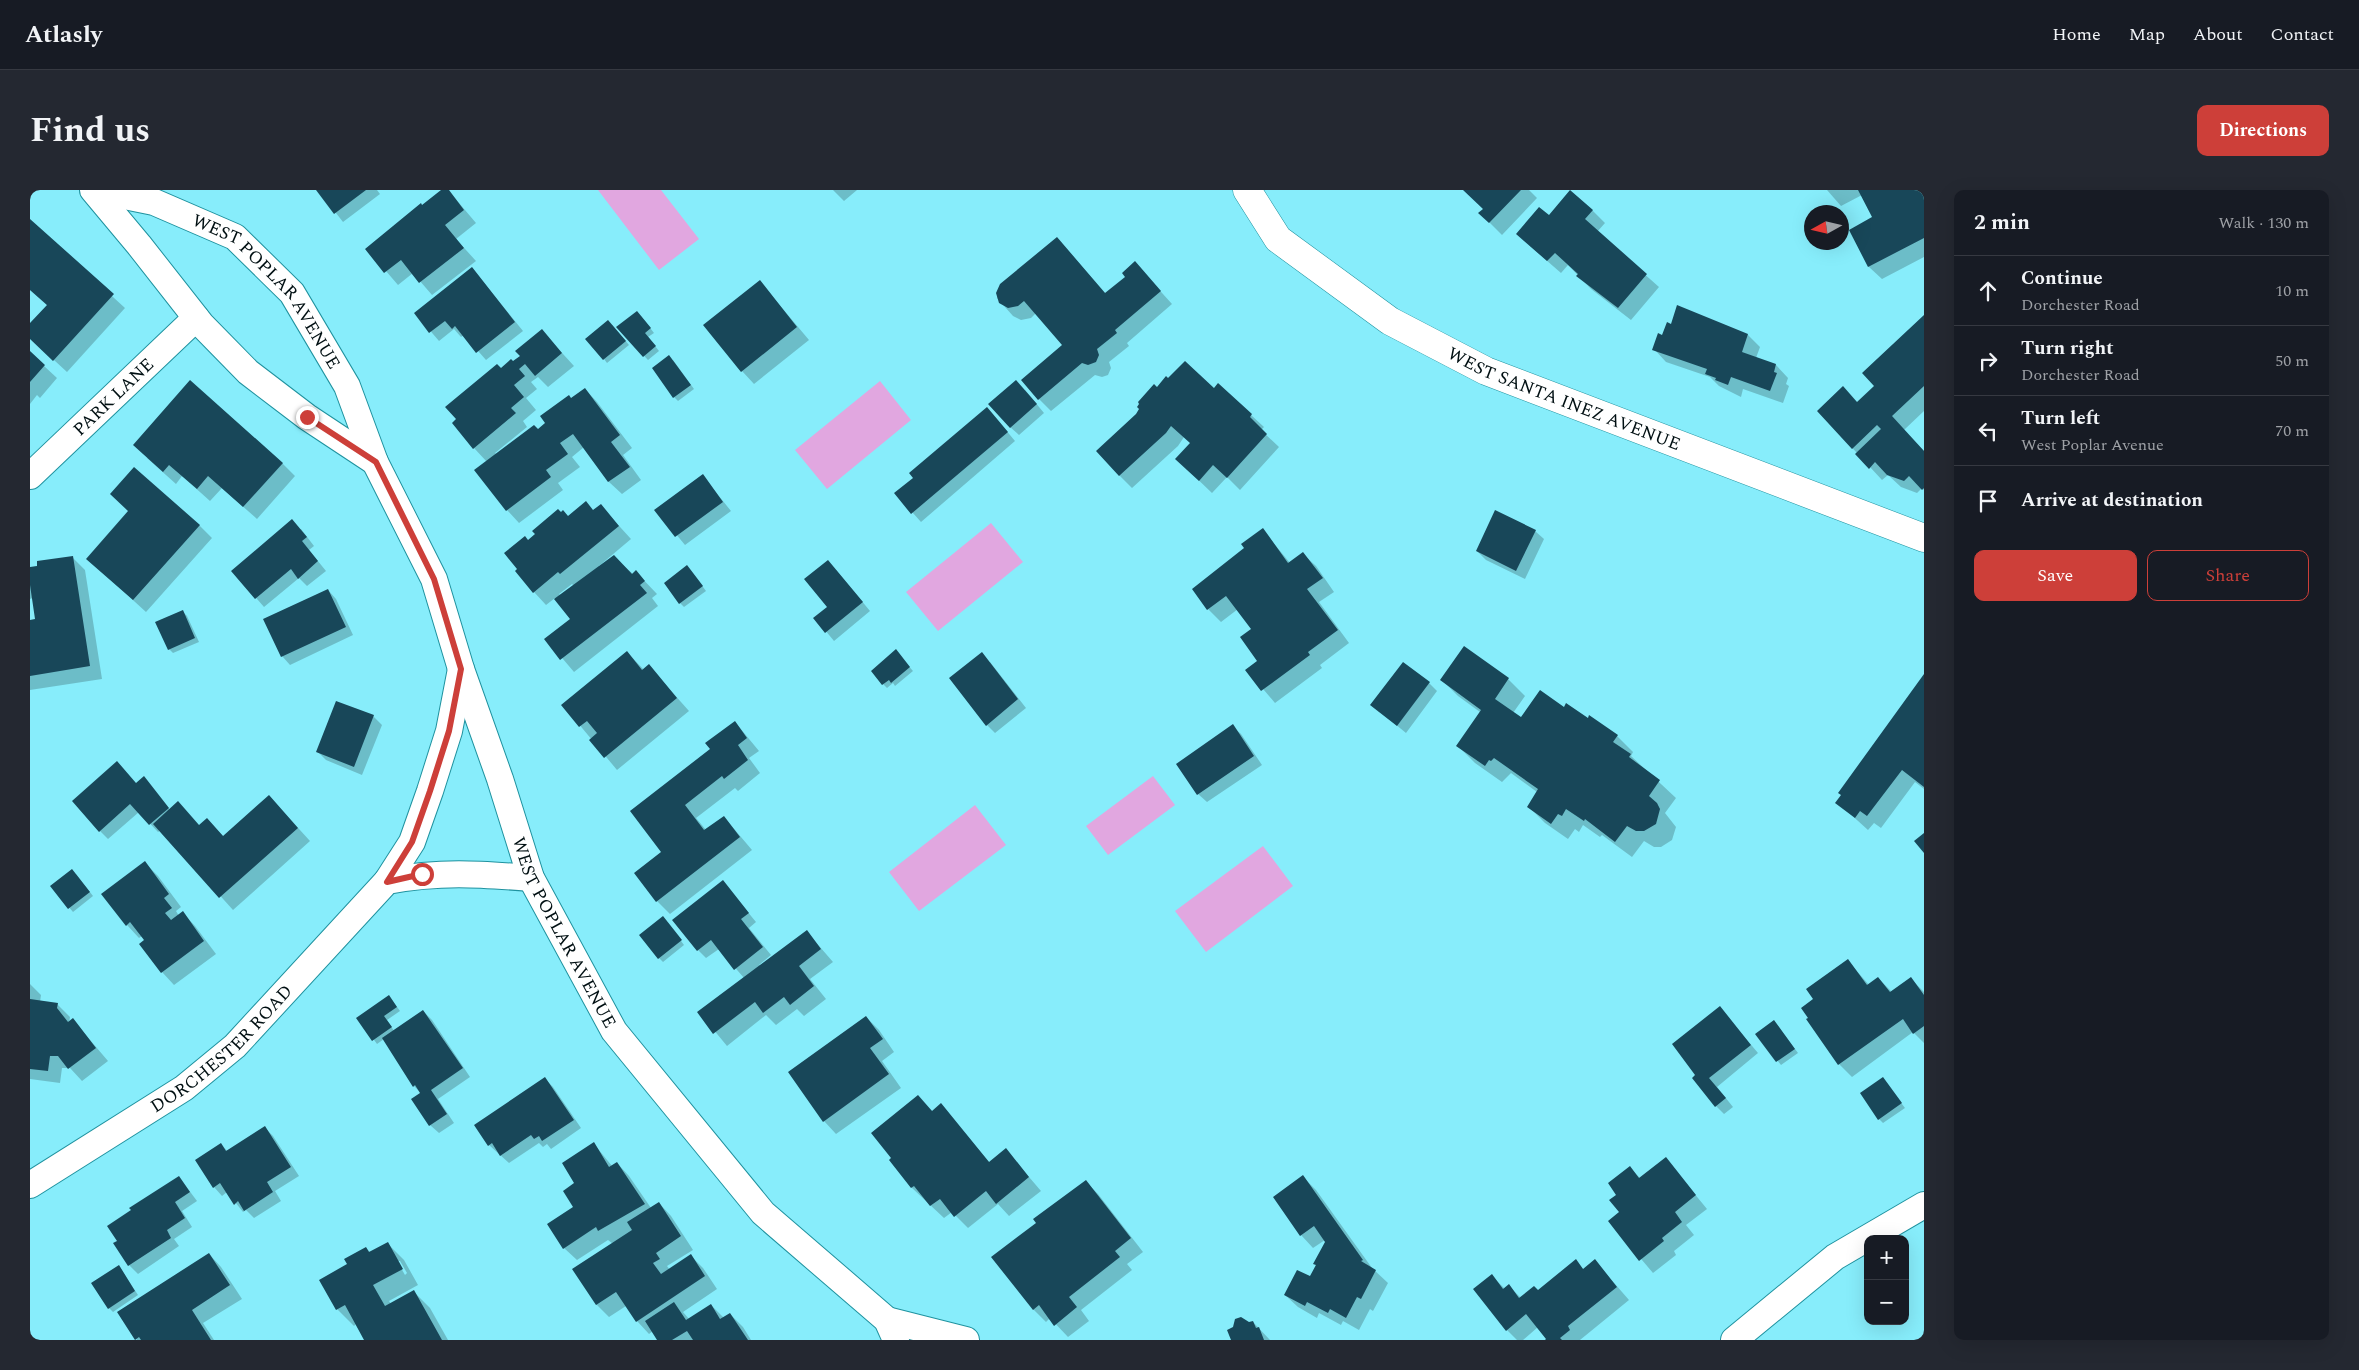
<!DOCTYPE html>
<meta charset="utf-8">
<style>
:root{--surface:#171b24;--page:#242831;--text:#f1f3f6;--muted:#9ea1a6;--line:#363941;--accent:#cd3f39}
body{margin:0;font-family:Spectral,serif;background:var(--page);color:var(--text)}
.controls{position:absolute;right:15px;bottom:15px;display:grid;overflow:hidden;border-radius:10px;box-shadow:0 5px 20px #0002}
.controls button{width:45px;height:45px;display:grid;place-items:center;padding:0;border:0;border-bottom:1px solid var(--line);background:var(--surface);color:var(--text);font:25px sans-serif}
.compass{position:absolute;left:1774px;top:15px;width:45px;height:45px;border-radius:50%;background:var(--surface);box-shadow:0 5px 20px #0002;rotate:262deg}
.stop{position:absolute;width:15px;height:15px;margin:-11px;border:4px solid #cd3f39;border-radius:50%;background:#fff}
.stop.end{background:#cd3f39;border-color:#fff;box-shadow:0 1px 5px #0008}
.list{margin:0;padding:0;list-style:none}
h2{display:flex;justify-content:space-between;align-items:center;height:65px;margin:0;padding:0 20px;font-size:21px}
h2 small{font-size:16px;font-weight:400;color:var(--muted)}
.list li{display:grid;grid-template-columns:32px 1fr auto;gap:15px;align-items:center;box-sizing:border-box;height:70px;padding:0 20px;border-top:1px solid var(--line)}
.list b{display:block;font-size:19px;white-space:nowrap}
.list p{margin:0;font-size:16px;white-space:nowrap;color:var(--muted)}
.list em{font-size:16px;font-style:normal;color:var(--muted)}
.actions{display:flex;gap:10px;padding:15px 20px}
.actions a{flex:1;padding:11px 0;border:1px solid var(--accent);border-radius:10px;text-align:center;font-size:18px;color:var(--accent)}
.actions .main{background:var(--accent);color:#fff}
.icon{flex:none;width:28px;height:28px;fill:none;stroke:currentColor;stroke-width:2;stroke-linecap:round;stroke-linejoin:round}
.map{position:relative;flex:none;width:1894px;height:1150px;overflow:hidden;border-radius:10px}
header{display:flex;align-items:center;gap:30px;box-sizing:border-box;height:70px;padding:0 25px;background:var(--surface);border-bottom:1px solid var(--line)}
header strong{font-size:24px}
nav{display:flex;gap:28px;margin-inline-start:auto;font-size:18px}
.intro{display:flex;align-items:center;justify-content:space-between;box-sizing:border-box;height:120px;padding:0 30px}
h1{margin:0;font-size:35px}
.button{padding:12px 22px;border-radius:10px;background:var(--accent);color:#fff;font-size:18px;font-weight:700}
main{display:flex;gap:30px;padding:0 30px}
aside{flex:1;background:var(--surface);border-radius:10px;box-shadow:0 5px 20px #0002}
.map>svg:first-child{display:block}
.green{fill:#e1a7e0}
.shadow{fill:#0003;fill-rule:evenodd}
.building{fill:#184759}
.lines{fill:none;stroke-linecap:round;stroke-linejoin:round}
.minor-casing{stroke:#1f929f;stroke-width:28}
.tertiary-casing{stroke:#1f929f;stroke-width:29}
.minor{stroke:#fff;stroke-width:26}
.tertiary{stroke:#fff;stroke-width:28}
.route{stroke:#cd3f39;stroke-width:6}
.labels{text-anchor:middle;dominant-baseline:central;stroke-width:5;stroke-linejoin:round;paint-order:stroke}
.street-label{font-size:18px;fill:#000f12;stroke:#f5feff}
</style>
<header>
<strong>Atlasly</strong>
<nav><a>Home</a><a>Map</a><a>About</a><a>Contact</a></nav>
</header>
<div class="intro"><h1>Find us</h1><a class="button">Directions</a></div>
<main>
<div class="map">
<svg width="1894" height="1150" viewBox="0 0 1894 1150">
<rect width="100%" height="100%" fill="#87edfb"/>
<!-- green -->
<path class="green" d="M568,0H631L669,49L629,80Z
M850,191L881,230L797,299L765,260Z
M961,333L993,372L908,441L876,402Z
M1123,586L1145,615L1078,665L1056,636Z
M945,615L976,655L889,721L859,682Z
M1233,656L1263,696L1176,762L1145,721Z"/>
<!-- shadow -->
<path class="shadow" d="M288,0H347L350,4L313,32Z
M413,0H418L446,33L426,49L446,71L402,105L383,83L368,95L337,59Z
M803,0H827L814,11Z
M1435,0H1499L1507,8L1472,45L1450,23L1454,19Z
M1797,0H1894V67L1852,89L1839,77L1820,40L1844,28L1832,5L1811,16Z
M1562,20L1575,33L1567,42L1629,97L1601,130L1561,99L1538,75L1531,83L1500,56L1519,26Z
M0,31L95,118L37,182L0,148V135L18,116L0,100Z
M1027,48L1076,104L1096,87L1105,73L1142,114L1097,153L1099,156L1079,172L1081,178L1078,185L1072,187L1065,185L1021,221L1009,209L1034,155L1006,123L1001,128L991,130L983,126L967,108L968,99Z
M442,78L493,141L456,170L434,145L431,147L424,139L409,151L385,123Z
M730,92L779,150L724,194L712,181Z
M611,126L624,143L618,147L629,161L618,170L588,138Z
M1894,127V221L1874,240L1894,261V300L1892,298L1887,303L1871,297L1858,285L1852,290L1788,221L1828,213L1846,196Z
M582,135L599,155L577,173L574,169Z
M512,141L544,176L518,197L508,187L501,192L507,199L496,208L506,220L493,231L497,237L465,263L467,265L508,240L555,199L567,212L602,258L593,265L611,290L592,304L579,292L554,257L542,267L550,277L528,293L533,300L489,333L477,320L457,272L444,258L471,180L492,166Z
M1718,145L1730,157L1726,168L1746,175L1758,188L1756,194L1759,196L1753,213L1713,199L1711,207L1689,196L1680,187L1636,172L1624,159L1633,146Z
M0,163L27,188L10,208L7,205L0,214Z
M643,170L664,199L648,211L644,207Z
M1127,199L1184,200L1221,225L1234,237L1231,240L1249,257L1210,300L1197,287L1182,303L1159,281L1161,253L1154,247L1148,256L1102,298L1089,285L1107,224Z
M995,200L1014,223L989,245L980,237Z
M965,227L985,251L891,332L866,304Z
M117,268L252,273L265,286L227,329L192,298L180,311L152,286L146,294Z
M672,285L701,321L655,355L626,320Z
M571,316L601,349L569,376L570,377L593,375L603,384L606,382L627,404L622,408L628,416L544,482L516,449L541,430L525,408L516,415L504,402L499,351L538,327L564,321ZM542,394L544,396L531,406L529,404Z
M99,321L169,335L182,348L116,422L58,369Z
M271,339L284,356L279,360L296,381L277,396L269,388L234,417L203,381Z
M1232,339L1260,373L1273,364L1286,376L1304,402L1289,412L1319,453L1290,475L1292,478L1245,513L1217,480L1229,471L1223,440L1208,419L1191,432L1178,419L1215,358Z
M1505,341L1514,349L1495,389L1456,370L1447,361Z
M42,367L55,380L72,489L0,500V432L7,430L3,408L0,409V378Z
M806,380L840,421L804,451L785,428L799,417Z
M661,381L676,401L654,417L650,413Z
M298,400L306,409L323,445L260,475L252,466Z
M153,422L157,426L169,452L143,463L139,459Z
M1434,458L1478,489L1495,506L1483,523L1491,528L1534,518L1587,546L1603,562L1601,566L1646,608L1635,623L1646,637L1642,650L1631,657H1624L1614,651L1602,667L1572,645L1570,647L1553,635L1549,642L1545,639L1538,649L1515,633L1499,617L1507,602L1481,583L1472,592L1445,573L1428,556L1450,522L1428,506L1412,490Z
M597,462L614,480L619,476L659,521L587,580L533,515Z
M869,465L883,481L865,496L863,493L857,498L853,494Z
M960,472L996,518L965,543L957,535Z
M1894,487V599L1885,592L1851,638L1844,633L1838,640L1807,612Z
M1399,493L1407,501L1376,543L1342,515Z
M343,526L352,535L332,585L296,570L288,562Z
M705,532L729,561L719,568L730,583L708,601L705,598L666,628L676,640L694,627L722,660L640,724L627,711L633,663L601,621L682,560Z
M1202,536L1211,544L1232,575L1177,612L1168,604Z
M114,588L140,620L170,636L177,629L194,647L239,606L280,651L203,720L131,640L128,642L109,622L78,649L70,641Z
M115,673L128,686L151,717L146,721L149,726L153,723L165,736L186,764L144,795L132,782L112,746L109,748L97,735Z
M46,684L63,706L43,722L21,696Z
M693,692L726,732L719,738L741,765L729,775L731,776L777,742L803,772L780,789L796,809L774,826L767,819L746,835L736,825L697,856L669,822L714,788L689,759L676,768L668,760Z
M637,732L654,755L633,772L629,768Z
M1818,771L1839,795L1848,788L1862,802L1881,789L1894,802V853L1883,842L1822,887L1809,874L1779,828L1785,809Z
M0,794L11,805L10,812L27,814L40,827L39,833L43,830L78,871L52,891L40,878H32L30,893L0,889Z
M362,810L370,821L357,830L364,841L393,821L402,830L440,887L408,909L424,933L409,943L400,935L392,904L384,896L354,849L347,854L328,828Z
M1690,818L1728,863L1687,897L1703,917L1694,924L1686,916L1667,885Z
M836,827L849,840L864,862L852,871L871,898L806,944L794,931Z
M1748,836L1768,863L1751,875L1727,844Z
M515,889L523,897L551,938L521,959L517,954L513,957L509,953L479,973L459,955L446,935Z
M1853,889L1875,918L1853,933L1849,929Z
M888,907L903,922L911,915L960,973L976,960L1011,1001L979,1026L968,1014L938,1038L922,1022L914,1028L882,998L860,970Z
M235,938L243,946L269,986L245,1001L251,1011L224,1028L216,1020L213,1022L197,1002L192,1006L184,997L191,954L198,962Z
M564,954L582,976L587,973L599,986L621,1018L629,1013L641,1026L663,1060L637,1076L640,1080L661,1066L673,1078L687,1099L653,1122L659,1129L681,1115L694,1128L700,1124L713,1137L721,1150H629L623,1141L619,1144L607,1131L596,1116L579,1127L566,1114L583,1054L578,1050L547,1070L534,1058L545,1017L546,994Z
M1636,969L1677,1019L1656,1035L1664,1045L1644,1061L1646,1065L1623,1083L1579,1031L1591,1022L1588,1005L1600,978L1611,989Z
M149,987L167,1011L152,1021L162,1037L144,1049L149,1056L108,1084L99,1075Z
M1273,987L1286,1000L1342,1078L1358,1093L1343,1121L1340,1119L1329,1140L1313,1131L1311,1135L1289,1123L1287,1128L1268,1117L1255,1105L1280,1088L1296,1052L1295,1050L1283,1058L1271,1045Z
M1056,992L1068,1004L1113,1062L1097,1074L1102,1080L1051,1120L1059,1131L1038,1147L1020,1128L1016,1132L1003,1119L1008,1033Z
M357,1053L374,1070L388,1095L359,1111L361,1114L384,1102L400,1118L418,1150H335L326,1134L324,1136L307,1119L319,1075L336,1058L341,1063ZM367,1071H370L377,1083L375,1085Z
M179,1064L191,1077L212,1109L173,1133L184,1150H107L88,1122Z
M1546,1071L1554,1080L1565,1071L1599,1110L1550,1150H1517L1508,1137L1493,1150H1487L1477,1140L1462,1086L1475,1099L1479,1096L1491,1108L1508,1101Z
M89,1076L108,1105L83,1122L79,1118Z
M1223,1132L1240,1150H1202L1219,1133Z"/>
<!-- building -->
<path class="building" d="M286,0H336L304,24Z
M411,0H419L434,20L415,35L434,58L389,93L371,70L354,83L335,59L391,13L392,15Z
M1433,0H1491L1459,33L1448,23L1453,19Z
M1540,0L1563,20L1555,29L1617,84L1588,118L1546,86L1548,84L1525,63L1517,71L1486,44L1509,17L1519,25Z
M1828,0H1894V48L1838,77L1819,40L1842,27Z
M0,29L84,104L23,171L0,149V133L17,115L0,100Z
M1027,47L1075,103L1095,87L1092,83L1105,71L1131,101L1085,140L1087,143L1067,159L1069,165L1066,172L1058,175L1052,173L1008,210L991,190L1032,155L994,111L988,116L978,118L969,113L966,103L970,94Z
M442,77L485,132L446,163L425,136L422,139L415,131L399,143L384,123Z
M730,90L767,137L711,182L673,135Z
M1647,115L1718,144L1712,162L1746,174L1744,182L1747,183L1740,201L1701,187L1698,195L1685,190L1686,188L1675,184L1677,179L1622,160L1628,143L1632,145L1637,132L1641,134Z
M607,121L621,138L615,143L626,156L613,167L586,137Z
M1894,125V196L1862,226L1894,261V298L1892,300L1879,286L1874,291L1857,285L1845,272L1839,279L1825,264L1851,239L1847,235L1822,259L1787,221L1813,196L1827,212L1844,196L1832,183Z
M578,130L596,151L573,170L555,149Z
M512,139L532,163L505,186L495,174L489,179L495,186L484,195L494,207L481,218L486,223L443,259L422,233L426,229L415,217L467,174L471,178L481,169L483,171L490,166L485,161Z
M0,161L15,175L0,192Z
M639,165L661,195L643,208L622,178Z
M1155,171L1184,198L1188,193L1222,224L1220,227L1237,244L1197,288L1183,275L1169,291L1145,269L1160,253L1141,236L1136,243L1089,286L1066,261L1106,224L1109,219L1107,217L1109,214L1108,212L1124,194L1127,197L1136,186L1138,188Z
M160,190L253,273L213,317L178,286L167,299L139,275L133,282L103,255Z
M986,190L1007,214L980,238L958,214Z
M555,198L590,245L581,252L600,277L578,292L543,244L530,253L538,264L516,280L521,287L476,321L444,280L504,235L508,239L515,233L510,226L539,205L541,208Z
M957,217L978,242L881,324L864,303L883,288L879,283Z
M104,277L170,335L103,410L56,369L98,321L80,304Z
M673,284L693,312L645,347L624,320Z
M556,311L563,320L571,314L589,336L530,384L528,382L503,403L485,381L487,379L474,363L495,346L498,350L505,344L502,341L528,319L531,322L533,320L538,326Z
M1465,320L1506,340L1486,381L1446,361Z
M262,329L277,347L272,351L288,371L268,389L261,379L225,409L201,381Z
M1233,338L1258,373L1273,362L1293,388L1277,399L1308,440L1278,462L1280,465L1231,501L1215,480L1227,471L1210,447L1221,439L1196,406L1177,420L1162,399L1214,358L1211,354Z
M584,365L602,384L606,380L615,391L610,395L617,403L530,470L514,449L540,429L524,409Z
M43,366L60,476L0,486V430L5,429L0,395V377L7,376V371Z
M798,370L833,412L795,443L783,428L797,417L774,389Z
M657,375L673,396L649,414L634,393Z
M298,399L316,437L251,467L233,429Z
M153,420L165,448L138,460L125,432Z
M1434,456L1479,488L1465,509L1491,527L1510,500L1534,517L1536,513L1558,528L1559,525L1588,545L1583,552L1601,564L1599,567L1630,590L1619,606L1627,613L1630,619L1626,634L1614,641H1606L1597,636L1585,652L1555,629L1554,631L1536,619L1532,626L1528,624L1521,634L1497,617L1508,599L1464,568L1461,571L1459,570L1455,576L1426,556L1451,520L1410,490Z
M866,459L880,477L861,493L859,490L852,495L841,481Z
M597,461L612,480L619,474L647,508L574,568L559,550L567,543L557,531L549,537L531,515Z
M952,462L988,509L956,536L919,488Z
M1373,472L1400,492L1367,536L1340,515Z
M1894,484V597L1872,580L1837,626L1830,621L1825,628L1805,613L1811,605L1808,603Z
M306,511L344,525L324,577L286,562Z
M705,531L717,548L708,555L718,570L694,589L692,586L655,615L674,640L694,626L710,647L626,712L604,683L631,662L600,621L680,559L675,553Z
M1203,534L1224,566L1167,605L1146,574Z
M87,571L106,593L114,586L139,618L119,635L100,614L69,642L42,611Z
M239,605L268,638L189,708L123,634L148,611L169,635L177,628L193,646Z
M1894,643V663L1884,651Z
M115,671L139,704L134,708L142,718L135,723L141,730L153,721L174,751L131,783L109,754L114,750L100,732L96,736L71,704Z
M42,679L60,702L38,719L20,696Z
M693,690L719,723L711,729L733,757L704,780L681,750L667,761L642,730Z
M633,726L652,750L628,769L609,745Z
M777,740L791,759L769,776L784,796L760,815L754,807L733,823L725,812L683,844L667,822Z
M1818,769L1837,795L1848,787L1860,802L1881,787L1894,805V836L1883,844L1873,829L1808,875L1776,829L1778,828L1771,818L1783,809L1776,799Z
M359,805L367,817L354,826L362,837L342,851L326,828Z
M0,809L28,813L27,818L38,832L43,828L66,858L38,879L28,866H20L18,881L0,879Z
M1690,816L1721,855L1679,888L1696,908L1685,917L1662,888L1665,885L1642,854Z
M393,820L433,878L401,900L417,924L399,936L381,909L390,903L385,895L383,897L352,848Z
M836,826L853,849L840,858L859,884L793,932L758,882Z
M1744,830L1765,859L1746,872L1725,844Z
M515,887L544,930L512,951L509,946L504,949L501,945L470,966L462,953L458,956L444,935Z
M1853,887L1872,913L1848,930L1830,903Z
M888,905L902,921L911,913L959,972L976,958L999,987L966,1014L956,1001L924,1027L910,1009L900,1016L884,996L881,998L859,970L861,968L841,943Z
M235,936L261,977L237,992L243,1002L214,1021L208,1011L204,1015L190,993L183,998L165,970L191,953L196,961Z
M564,952L579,977L587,972L615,1014L568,1041L566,1037L533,1059L517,1034L543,1017L533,1001L544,993L532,973Z
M1636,967L1666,1005L1645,1022L1652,1032L1632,1048L1634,1051L1609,1071L1578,1031L1589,1022L1579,1010L1586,1005L1578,993L1600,976L1609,988Z
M1273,985L1333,1070L1331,1071L1346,1080L1331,1109L1327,1107L1316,1128L1300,1119L1298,1123L1277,1112L1275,1116L1254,1105L1267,1080L1280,1086L1286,1075L1283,1074L1295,1052L1284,1036L1270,1046L1243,1007Z
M149,986L160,1002L145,1012L155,1028L137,1040L141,1048L98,1076L83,1053L87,1051L77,1036L101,1020L99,1018Z
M1056,990L1101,1048L1085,1061L1090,1067L1039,1107L1047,1117L1024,1136L1009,1115L1003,1120L961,1067L1006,1033L1003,1029Z
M629,1012L651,1046L626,1063L630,1069L623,1073L631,1084L661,1064L675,1086L606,1132L586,1102L566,1115L542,1079L602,1040L597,1032Z
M358,1052L373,1079L343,1095L355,1116L384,1100L412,1150H334L315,1115L306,1120L289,1090L317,1074L314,1069L336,1057L339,1062Z
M179,1063L200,1095L162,1120L181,1150H111L109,1147L105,1150L87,1122Z
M1546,1069L1553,1079L1565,1069L1587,1097L1538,1136L1540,1140L1530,1148L1532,1150H1515L1516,1149L1496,1124L1476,1141L1443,1099L1462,1084L1473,1099L1479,1094L1489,1108L1504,1096L1508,1100Z
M89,1075L105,1101L78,1119L61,1093Z
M644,1112L656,1130L681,1114L690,1129L700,1123L718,1150H663L657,1141L642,1150H627L615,1131Z
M1211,1127L1219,1132L1223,1131L1226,1138L1229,1137L1234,1150H1201L1197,1140L1203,1137L1205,1129Z"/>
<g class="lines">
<!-- minor casing -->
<g class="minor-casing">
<g id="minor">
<path d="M63,0L109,55L171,134L218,182L277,227L345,272"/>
<path id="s1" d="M65,0L124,12L205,47L262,103L317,196L345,272L404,389L431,479L470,589L501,688L584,841L733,1023L857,1130L866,1150"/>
<path id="s2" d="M0,286L166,128"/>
<path d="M357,691L382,652L400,601L419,541L431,479"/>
<path id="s3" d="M0,995L154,898L205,856L357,691C409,681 449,684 501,688"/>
<path d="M857,1130L936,1150"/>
<path d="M1704,1150L1805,1067L1894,1015"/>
</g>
</g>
<!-- tertiary casing -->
<g class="tertiary-casing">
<g id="tertiary">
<path id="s4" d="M1217,0L1248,49L1360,131L1456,181L1894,348"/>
</g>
</g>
<!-- minor -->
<use href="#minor" class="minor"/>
<!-- tertiary -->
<use href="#tertiary" class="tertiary"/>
</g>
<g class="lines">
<!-- route -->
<path class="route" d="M277,227L346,272L404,389L431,479L419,541L400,601L382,652L357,692L392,684"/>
</g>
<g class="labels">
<!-- street labels -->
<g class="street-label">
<text stroke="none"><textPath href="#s1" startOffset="209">WEST POPLAR AVENUE</textPath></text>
<text stroke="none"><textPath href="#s2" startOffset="115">PARK LANE</textPath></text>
<text stroke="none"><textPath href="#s4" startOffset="388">WEST SANTA INEZ AVENUE</textPath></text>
<text stroke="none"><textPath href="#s1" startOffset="926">WEST POPLAR AVENUE</textPath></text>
<text stroke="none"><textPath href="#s3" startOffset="236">DORCHESTER ROAD</textPath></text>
</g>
</g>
</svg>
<div class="controls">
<button>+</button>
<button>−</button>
</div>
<svg class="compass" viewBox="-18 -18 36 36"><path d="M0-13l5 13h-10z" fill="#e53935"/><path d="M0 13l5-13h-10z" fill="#9ea1a6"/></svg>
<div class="stop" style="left:392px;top:684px"></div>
<div class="stop end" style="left:277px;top:227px"></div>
</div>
<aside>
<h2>2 min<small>Walk · 130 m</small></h2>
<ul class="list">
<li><svg class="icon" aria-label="ahead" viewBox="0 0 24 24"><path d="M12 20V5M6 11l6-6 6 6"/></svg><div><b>Continue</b><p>Dorchester Road</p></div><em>10 m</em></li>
<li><svg class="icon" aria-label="right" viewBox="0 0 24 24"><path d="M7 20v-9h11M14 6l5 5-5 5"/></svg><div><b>Turn right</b><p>Dorchester Road</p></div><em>50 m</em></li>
<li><svg class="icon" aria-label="left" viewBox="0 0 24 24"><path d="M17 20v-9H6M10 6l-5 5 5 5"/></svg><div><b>Turn left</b><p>West Poplar Avenue</p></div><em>70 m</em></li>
<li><svg class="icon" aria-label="arrive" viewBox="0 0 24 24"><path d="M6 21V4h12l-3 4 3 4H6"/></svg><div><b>Arrive at destination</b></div></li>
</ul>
<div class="actions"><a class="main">Save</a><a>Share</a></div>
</aside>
</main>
